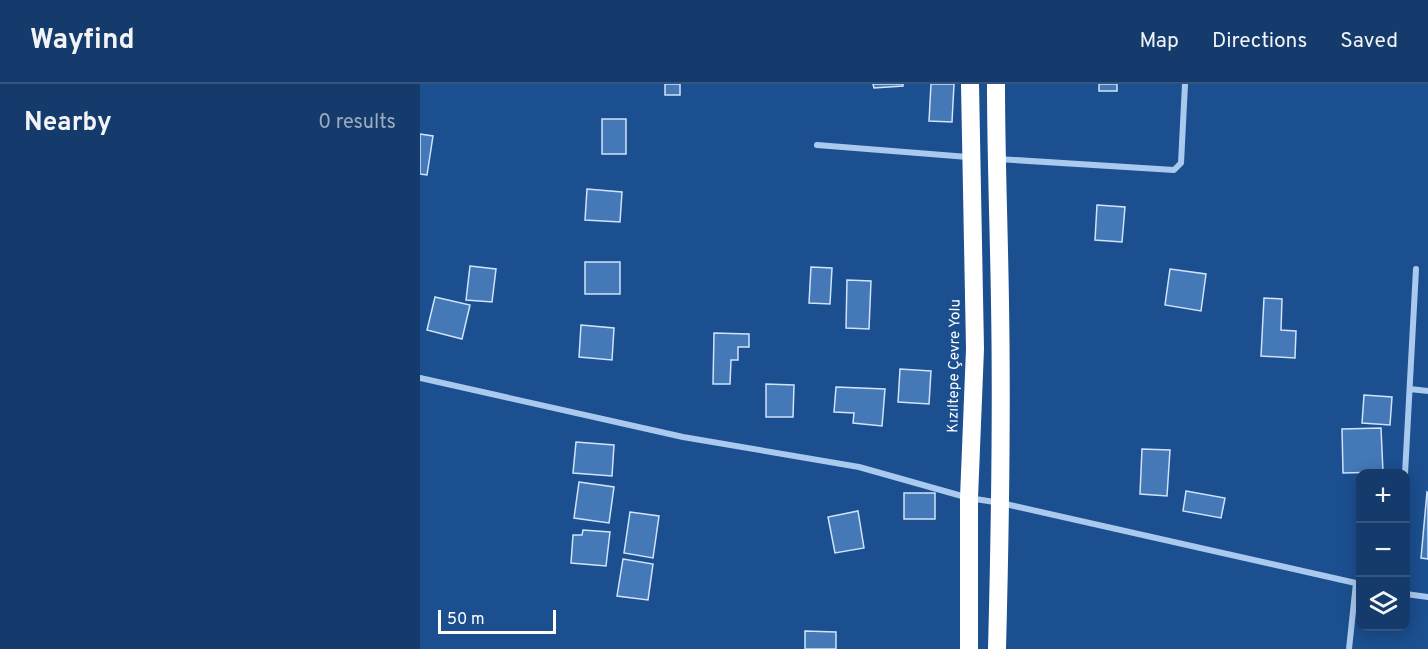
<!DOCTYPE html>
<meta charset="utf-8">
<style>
:root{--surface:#143b6b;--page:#1d4271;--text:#f1f3f6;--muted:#9dadc1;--line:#33557e}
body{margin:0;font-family:Overpass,sans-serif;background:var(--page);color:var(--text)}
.controls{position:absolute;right:18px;bottom:18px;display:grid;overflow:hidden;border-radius:12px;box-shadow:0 3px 15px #0003}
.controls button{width:54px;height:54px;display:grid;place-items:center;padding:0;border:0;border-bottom:2px solid var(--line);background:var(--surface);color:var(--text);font:30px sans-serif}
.scale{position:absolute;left:18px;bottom:15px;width:118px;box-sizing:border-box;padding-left:6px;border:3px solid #fff;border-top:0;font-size:16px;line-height:21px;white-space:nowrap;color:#fff;-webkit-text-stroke:4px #1b4f8f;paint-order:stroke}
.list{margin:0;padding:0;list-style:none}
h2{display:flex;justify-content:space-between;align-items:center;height:78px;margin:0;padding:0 24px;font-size:26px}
h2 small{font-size:20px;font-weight:400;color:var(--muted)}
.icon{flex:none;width:33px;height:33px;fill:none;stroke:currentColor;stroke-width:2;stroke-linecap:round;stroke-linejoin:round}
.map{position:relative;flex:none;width:1008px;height:565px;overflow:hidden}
header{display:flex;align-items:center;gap:36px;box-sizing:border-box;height:84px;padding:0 30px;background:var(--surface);border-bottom:2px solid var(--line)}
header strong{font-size:28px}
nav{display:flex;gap:33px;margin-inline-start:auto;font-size:21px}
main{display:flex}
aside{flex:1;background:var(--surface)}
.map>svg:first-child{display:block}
.building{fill:#4478b7;stroke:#cfe3fa;stroke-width:1.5}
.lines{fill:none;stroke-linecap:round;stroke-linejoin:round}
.street{stroke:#a9c9ee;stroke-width:6}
.highway{stroke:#fff;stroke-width:18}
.labels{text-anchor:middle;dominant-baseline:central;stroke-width:5;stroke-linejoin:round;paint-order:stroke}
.street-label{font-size:15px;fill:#fff;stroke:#1b4f8f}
</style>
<header>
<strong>Wayfind</strong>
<nav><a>Map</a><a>Directions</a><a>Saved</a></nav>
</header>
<main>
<aside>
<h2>Nearby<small>0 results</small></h2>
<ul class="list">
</ul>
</aside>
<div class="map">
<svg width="1008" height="565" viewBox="0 0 1008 565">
<rect width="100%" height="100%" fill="#1b4f8f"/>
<!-- building -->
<path class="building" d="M245,0H260V11H245Z
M453,0H483V2L454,4Z
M511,0H534L532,38L509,37Z
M679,0H697V7H679Z
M182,35H206V70H182Z
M0,50L13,52L7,91L0,90Z
M167,105L202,108L200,138L165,136Z
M677,121L705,123L702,158L675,156Z
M165,178H200V210H165Z
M50,182L76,185L72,218L46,216Z
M391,183L412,184L410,220L389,219Z
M750,185L786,190L781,227L745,221Z
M427,196L451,197L449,245L426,244Z
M15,213L50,221L42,255L7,246Z
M844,214L862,215L861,246L876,247L875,274L841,272Z
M161,241L194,244L192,276L159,273Z
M294,249L329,250V263H318V276H311L310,300H293Z
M480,285L511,287L509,320L478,318Z
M346,300L374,301L373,333H346Z
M416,303L465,305L462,342L433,339L434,329L414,328Z
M944,311L972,313L970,341L942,339Z
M961,344L963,388L923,389L922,345Z
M156,358L194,361L192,392L153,389Z
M722,365L750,366L747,412L720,410Z
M159,398L194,403L189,439L154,434Z
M766,407L805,414L801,434L763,427Z
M1007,408L1008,409V475L1001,474Z
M484,409H515V435H484Z
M438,427L444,464L415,469L408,433Z
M210,428L239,432L233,474L204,469Z
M163,446L190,448L186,482L151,479L153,451H162Z
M203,475L233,480L228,516L197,512Z
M385,547L416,548V565H385Z"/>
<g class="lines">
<!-- street -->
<path class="street" d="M397,61L548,73
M578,75L754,86L761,79L765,0
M0,294L263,353L439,383L549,414L581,419L940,500
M990,305L1008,307
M985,390L996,185
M986,510L1008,513
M929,565L936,499"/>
<!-- highway -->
<path class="highway" d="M576,0C576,73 579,146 580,219C582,334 580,450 577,565
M549,565V414L555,265L550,0"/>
</g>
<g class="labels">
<!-- street labels -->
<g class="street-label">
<text transform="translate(535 282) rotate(-89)">Kızıltepe Çevre Yolu</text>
</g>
</g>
</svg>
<div class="controls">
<button>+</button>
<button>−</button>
<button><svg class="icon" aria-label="layers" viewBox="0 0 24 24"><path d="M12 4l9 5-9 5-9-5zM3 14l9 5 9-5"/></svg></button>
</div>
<div class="scale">50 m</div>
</div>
</main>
